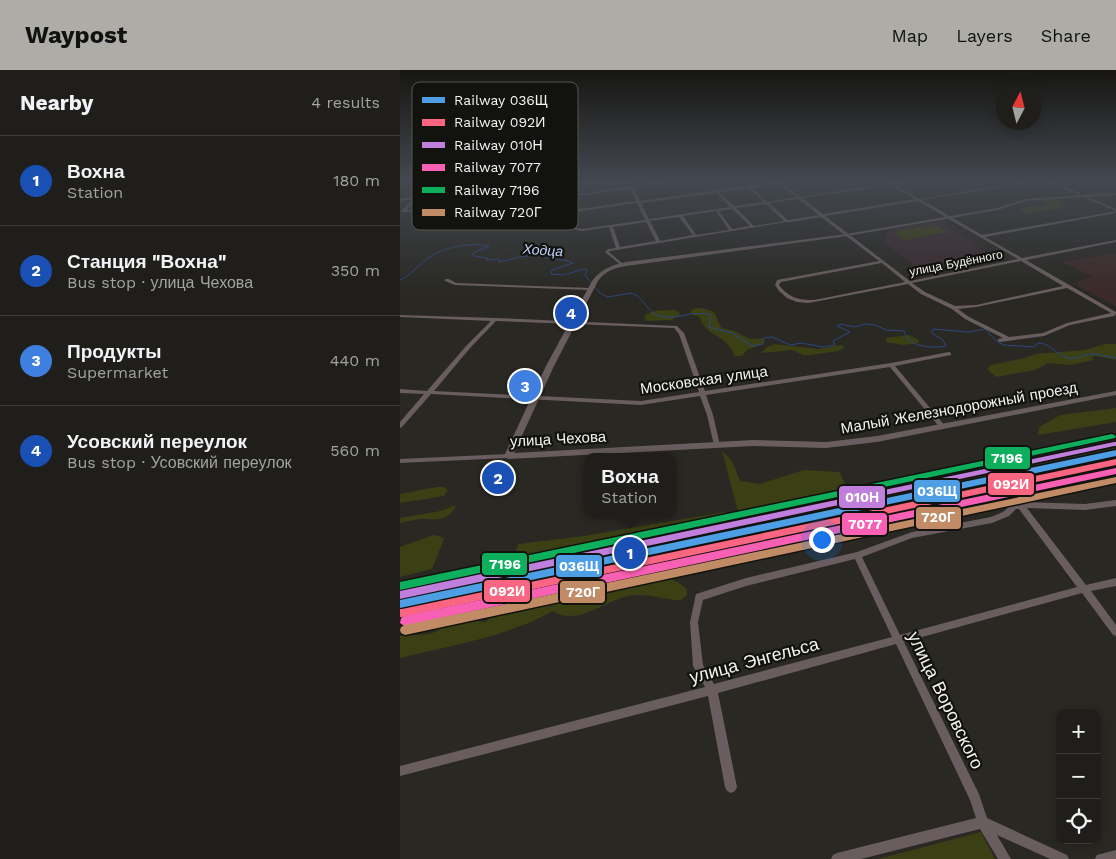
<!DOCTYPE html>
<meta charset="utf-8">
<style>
:root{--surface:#1f1e1a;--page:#2c2b27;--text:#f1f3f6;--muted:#a1a2a2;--line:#3c3c39;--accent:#adaca7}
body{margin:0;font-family:"Work Sans",sans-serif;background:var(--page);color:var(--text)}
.controls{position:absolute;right:15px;bottom:15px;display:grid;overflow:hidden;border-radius:10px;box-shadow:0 2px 12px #0003}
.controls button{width:45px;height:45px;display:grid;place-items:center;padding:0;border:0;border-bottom:1px solid var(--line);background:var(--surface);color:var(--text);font:25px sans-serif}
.compass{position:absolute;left:596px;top:15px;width:45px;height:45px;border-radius:50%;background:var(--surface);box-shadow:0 2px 12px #0003;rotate:7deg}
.you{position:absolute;left:421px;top:469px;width:18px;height:18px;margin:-12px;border:4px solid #fff;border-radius:50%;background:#1a73e8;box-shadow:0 0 0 8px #1a73e833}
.badge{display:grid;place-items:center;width:32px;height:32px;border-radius:50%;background:var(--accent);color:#fff;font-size:16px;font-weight:700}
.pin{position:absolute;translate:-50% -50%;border:2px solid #fff;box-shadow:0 1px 5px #0006}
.popup{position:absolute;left:184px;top:383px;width:92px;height:65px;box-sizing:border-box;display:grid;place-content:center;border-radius:10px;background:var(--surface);filter:drop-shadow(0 1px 4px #0005);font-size:16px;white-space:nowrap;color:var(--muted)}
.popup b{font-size:19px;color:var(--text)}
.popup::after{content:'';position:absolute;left:50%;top:100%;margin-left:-10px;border:10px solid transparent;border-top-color:var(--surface)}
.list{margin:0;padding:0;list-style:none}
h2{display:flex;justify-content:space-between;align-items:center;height:65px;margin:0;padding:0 20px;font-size:21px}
h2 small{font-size:16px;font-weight:400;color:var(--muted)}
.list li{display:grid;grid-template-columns:32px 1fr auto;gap:15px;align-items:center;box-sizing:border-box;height:90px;padding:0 20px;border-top:1px solid var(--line)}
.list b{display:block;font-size:19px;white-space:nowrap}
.list p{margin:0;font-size:16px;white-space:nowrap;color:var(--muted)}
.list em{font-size:16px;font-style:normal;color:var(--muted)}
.icon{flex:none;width:28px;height:28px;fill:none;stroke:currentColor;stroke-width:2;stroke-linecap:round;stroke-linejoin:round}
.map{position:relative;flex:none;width:716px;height:789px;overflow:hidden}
header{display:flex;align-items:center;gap:30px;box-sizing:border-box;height:70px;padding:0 25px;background:var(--accent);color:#111}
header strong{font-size:24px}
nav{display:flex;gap:28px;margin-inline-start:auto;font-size:18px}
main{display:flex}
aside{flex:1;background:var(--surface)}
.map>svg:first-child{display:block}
.industrial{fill:#3b2a29}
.education{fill:#3a2a2e}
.green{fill:#3a4013}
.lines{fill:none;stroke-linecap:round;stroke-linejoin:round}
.stream{stroke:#2c4684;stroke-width:1}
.building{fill:#494239}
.minor{fill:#695d5f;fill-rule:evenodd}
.tertiary{fill:#695d5f;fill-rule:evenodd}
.rail-1-casing{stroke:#12120e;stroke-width:3}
.rail-2-casing{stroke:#12120e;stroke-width:3}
.rail-3-casing{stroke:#12120e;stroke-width:3}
.rail-4-casing{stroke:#12120e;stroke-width:3}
.rail-5-casing{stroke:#12120e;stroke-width:3}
.rail-6-casing{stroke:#12120e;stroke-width:3}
.rail-1{fill:#4d9ee5;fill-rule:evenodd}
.rail-2{fill:#fa6682;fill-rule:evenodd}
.rail-3{fill:#c07fdc;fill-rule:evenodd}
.rail-4{fill:#f860b3;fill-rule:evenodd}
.rail-5{fill:#0daf5c;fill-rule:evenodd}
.rail-6{fill:#c18c65;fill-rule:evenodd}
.labels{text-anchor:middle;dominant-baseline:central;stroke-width:4.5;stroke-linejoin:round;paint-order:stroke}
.far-street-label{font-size:12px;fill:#f4f3ee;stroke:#12120e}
.far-water-label{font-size:14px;font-style:italic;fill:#bfd3fb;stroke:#12120e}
.street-label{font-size:15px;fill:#f4f3ee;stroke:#12120e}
.near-street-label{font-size:18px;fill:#f4f3ee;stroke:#12120e}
.key{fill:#12120e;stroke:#565651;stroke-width:1}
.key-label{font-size:14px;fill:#f4f3ee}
.line-badge{stroke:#12120e;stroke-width:2}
.badge-label{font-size:14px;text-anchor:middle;font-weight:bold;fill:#fff}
</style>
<header>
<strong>Waypost</strong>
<nav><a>Map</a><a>Layers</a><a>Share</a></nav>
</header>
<main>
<aside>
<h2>Nearby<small>4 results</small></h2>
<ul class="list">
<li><span class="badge" style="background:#1a4fb4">1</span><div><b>Вохна</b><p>Station</p></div><em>180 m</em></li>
<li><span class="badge" style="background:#1a4fb4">2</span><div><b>Станция &quot;Вохна&quot;</b><p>Bus stop · улица Чехова</p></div><em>350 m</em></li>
<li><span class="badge" style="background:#3f7fe0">3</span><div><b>Продукты</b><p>Supermarket</p></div><em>440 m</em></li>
<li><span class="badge" style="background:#1a4fb4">4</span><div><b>Усовский переулок</b><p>Bus stop · Усовский переулок</p></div><em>560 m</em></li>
</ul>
</aside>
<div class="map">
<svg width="716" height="789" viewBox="0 0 716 789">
<rect width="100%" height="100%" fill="#292823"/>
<!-- industrial -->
<path class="industrial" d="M716,183V236L672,213L692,207L661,192Z"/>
<!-- education -->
<path class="education" d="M82,111L66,137L9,140L35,112Z
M538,151L576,173L573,174L589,184L517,198L485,173L488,160Z"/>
<!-- green -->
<path class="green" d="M648,129H658L665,137L627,144L619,138L648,135V133L640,130L620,133Z
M534,155L547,162L504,170L493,162Z
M299,238C321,241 313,246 322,258L334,261L350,269L364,268L363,274L347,280L342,286H335C326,265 312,268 303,254C301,252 301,249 299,247L289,243L293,239Z
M274,240L279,242L280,245L272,250L247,251L244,248C250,238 263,241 274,240Z
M509,265L519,270V273L502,275L486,272V268Z
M375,274L418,279L442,275L445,277L439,281L410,285H403L392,280L361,283L367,277Z
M705,274H716V290L696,286L691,287L694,290L670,295L648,293L635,300L596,307L587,299L591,295L621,289L636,284L685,280Z
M716,338V352L638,365L639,357L660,345Z
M322,381L332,391L340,411L360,414L404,400L440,402L451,430L344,451L339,445Z
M37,417H44L48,420L44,426L0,433V424Z
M53,436H56C45,454 38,448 20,449C14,450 7,451 0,453V448L41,441Z
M325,442L327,452L241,470L240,465L219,469L218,474L112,495L118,474L184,466Z
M33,465L39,466L44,469L32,499L0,507V477Z
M241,503C256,503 277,508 287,520V525L281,530C265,530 250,524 234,525C209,527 178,558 153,541C110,566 48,576 0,588V566C10,564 22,566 32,563C44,559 52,547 63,545C72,544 77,553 86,552L98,538L107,535L164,526L184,519L211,523L230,514Z
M581,762L595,789H478Z"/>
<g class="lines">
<!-- stream -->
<path class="stream" d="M0,210C12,205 17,195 28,188C44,177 70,172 89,176L73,183L74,186L87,188V190L99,189V192L119,187L134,185L168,191L173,193L152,200L151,204L164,205L184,199L187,200L185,205L199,222L207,227L232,223C244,228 247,242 259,246C277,251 293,239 311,245L309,257L332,263L352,276L363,274L364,268L372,267L391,275L401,273L423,277L435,275L433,271L450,262L437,256L440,254L455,257L465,254L475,255L486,260L504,261C505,263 506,266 507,268C515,278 535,278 546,276L543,270L532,263L533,259L568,262L585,259L596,271L604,275L634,277L638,273C652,273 656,286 669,288C677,290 684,284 692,284C700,284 708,287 716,288"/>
</g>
<!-- building -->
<path class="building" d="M63,120L59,125L29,127L34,121Z"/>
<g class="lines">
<!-- minor -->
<path class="minor" d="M32,111H35L6,140L146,137L173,140L236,131L230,118L187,125L89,127L73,131V129L89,111L92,112L90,114L222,111L233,112L231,113L88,116L78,127L89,125L187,123L264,111H273L233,118L240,131L377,112L376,111H394L382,113L400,127L491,113L514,111L494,115L519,129L629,111H637L522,130L582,165L716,141L681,126L682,124L716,139V143L585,167L622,188L716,170V172L626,190L716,242V244L714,246L670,255L644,266L600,272L598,271V269L603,268L565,249L552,239L521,224L508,214L414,232L408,233L397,232L387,228L379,221L375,215L377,210L479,191L421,147L390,152L388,153L386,152L210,181L209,182L223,194V196H222L205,182L208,179L216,178L209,157L182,161L138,152H87L85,151L87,150H138L168,156L171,142L146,139L2,142V140L14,129L0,131V129L17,126ZM379,114L396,127L367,132L352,118ZM491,115L515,129L423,144L402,128ZM348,118L364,132L334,136L319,122ZM316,123L330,137L249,149L241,133ZM398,129L419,145L388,150L369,133ZM518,131L618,189L510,211L425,146ZM237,133L245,150L182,159L172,157L175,142ZM366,134L384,151L354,156L336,138ZM332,139L350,156L332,159L319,141ZM316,141L329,160L296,165L283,146ZM279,147L293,165L260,171L250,151ZM246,152L256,171L220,177L213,157ZM621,191L663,216L576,235L555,236L525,222L512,213ZM482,193L505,212L414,230C399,230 389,228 379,215L381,212ZM667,218L711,243L667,253L643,263L609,267L569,247L558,239L576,237Z
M45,209H49L56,213L191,218L193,219L191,220L55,215L45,211Z
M0,245L96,248L277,256L284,263L305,321L491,293L549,282L551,283V285L495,296L546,357L543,359H541L490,297L306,325L313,345L320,375L317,377L314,375L307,345L300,326L241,335L31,324L2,357L0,358V352L24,324L0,323V319L27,321L67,275L91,251L0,247ZM96,251L274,258L279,264L299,322L241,331L34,321L71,277Z
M108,384L111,386L108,388L0,393V389Z
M612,421L615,422L622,432L685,434L716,430V436L685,440L627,438L686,515L716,508V516L691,521L716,555V566L713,565L682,523L504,572L579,724L587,748L667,785L669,789H650L597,765L611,789H598L580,759L461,789H431L433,785L437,783L576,748L570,730L496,574L318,623L337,717L335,721L331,723L327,721L325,717L308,626L0,706V696L305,617L293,596L290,552L296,524L346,508L457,482L512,462L591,447L603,442L611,435L615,434L608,424L609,422ZM616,439H619L677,517L500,565L462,487L512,468L592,453L609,446ZM455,489L492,567L314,614L303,595L298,552L303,530L346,516Z
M716,780V789H695L697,785Z"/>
<!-- tertiary -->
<path class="tertiary" d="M645,111H651L680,123L679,125L716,123V125L626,131L598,140L447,166L226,196C214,198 205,201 198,211L154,296L114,383L353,370L426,372L477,366L716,321V325L477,372L426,378L353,376L108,389L104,386L146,296L192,211C201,199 212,195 226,192L447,164L597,138L626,129L679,125Z"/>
<!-- rail-1 casing -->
<g class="rail-1-casing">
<path id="rail-1" d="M716,380V386L0,538V530Z"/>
</g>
<!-- rail-2 casing -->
<g class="rail-2-casing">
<path id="rail-2" d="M716,389V395L2,547H0V539H2Z"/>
</g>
<!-- rail-3 casing -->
<g class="rail-3-casing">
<path id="rail-3" d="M714,372H716V376H714L0,529V521Z"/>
</g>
<!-- rail-4 casing -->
<g class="rail-4-casing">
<path id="rail-4" d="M716,398V404L4,556L0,553L1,548L4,546Z"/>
</g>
<!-- rail-5 casing -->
<g class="rail-5-casing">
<path id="rail-5" d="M712,364L716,366L715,368L0,520V512Z"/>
</g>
<!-- rail-6 casing -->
<g class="rail-6-casing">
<path id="rail-6" d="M716,407V413L5,565L1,563L0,560L1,557L5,555Z"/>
</g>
<!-- rail-1 -->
<use href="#rail-1" class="rail-1"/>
<!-- rail-2 -->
<use href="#rail-2" class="rail-2"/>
<!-- rail-3 -->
<use href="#rail-3" class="rail-3"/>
<!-- rail-4 -->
<use href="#rail-4" class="rail-4"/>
<!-- rail-5 -->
<use href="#rail-5" class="rail-5"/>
<!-- rail-6 -->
<use href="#rail-6" class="rail-6"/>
</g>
<!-- sky -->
<linearGradient id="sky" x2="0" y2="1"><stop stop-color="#171613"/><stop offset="0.5" stop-color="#434850"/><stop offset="1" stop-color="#434850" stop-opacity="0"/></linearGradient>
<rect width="716" height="222" fill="url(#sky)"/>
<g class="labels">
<!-- far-street labels -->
<g class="far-street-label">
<text transform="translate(556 193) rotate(-11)">улица Будённого</text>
</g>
<!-- far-water labels -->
<g class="far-water-label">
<text transform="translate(143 180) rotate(4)">Ходца</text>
</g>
<!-- street labels -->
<g class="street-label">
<text transform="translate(304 310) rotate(-8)">Московская улица</text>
<text transform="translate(559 338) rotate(-10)">Малый Железнодорожный проезд</text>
<text transform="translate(158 369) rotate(-3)">улица Чехова</text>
</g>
<!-- near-street labels -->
<g class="near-street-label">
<text transform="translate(354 590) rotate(-15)">улица Энгельса</text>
<text transform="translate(546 630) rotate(64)">улица Воровского</text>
</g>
</g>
<!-- legend -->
<rect x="12" y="12" width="166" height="148" rx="8" class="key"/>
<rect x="22" y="27" width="23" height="6" fill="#4d9ee5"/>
<rect x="22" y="49" width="23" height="7" fill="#fa6682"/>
<rect x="22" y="72" width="23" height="6" fill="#c07fdc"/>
<rect x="22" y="94" width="23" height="7" fill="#f860b3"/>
<rect x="22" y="117" width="23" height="6" fill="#0daf5c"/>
<rect x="22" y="139" width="23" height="7" fill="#c18c65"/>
<g class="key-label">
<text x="54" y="35">Railway 036Щ</text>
<text x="54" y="57">Railway 092И</text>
<text x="54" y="80">Railway 010Н</text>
<text x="54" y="102">Railway 7077</text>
<text x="54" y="125">Railway 7196</text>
<text x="54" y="147">Railway 720Г</text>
</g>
<g class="line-badge">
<rect x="584" y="376" width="47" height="24" rx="5" fill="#0daf5c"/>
<rect x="587" y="402" width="48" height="24" rx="5" fill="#fa6682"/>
<rect x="513" y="409" width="48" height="24" rx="5" fill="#4d9ee5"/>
<rect x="438" y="415" width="48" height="24" rx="5" fill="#c07fdc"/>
<rect x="515" y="436" width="47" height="24" rx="5" fill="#c18c65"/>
<rect x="441" y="442" width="47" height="24" rx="5" fill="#f860b3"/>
<rect x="81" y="482" width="47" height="24" rx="5" fill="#0daf5c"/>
<rect x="155" y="484" width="48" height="24" rx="5" fill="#4d9ee5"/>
<rect x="83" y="509" width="48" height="24" rx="5" fill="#fa6682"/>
<rect x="159" y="510" width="47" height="24" rx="5" fill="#c18c65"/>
</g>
<g class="badge-label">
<text x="607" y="393">7196</text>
<text x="611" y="419">092И</text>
<text x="537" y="426">036Щ</text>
<text x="462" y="432">010Н</text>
<text x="538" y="452">720Г</text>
<text x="465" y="459">7077</text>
<text x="105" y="499">7196</text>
<text x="179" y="501">036Щ</text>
<text x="107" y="526">092И</text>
<text x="183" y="527">720Г</text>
</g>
</svg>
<div class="controls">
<button>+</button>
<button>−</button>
<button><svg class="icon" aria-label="locate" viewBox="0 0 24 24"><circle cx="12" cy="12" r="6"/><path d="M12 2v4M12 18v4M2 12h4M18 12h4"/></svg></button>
</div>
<svg class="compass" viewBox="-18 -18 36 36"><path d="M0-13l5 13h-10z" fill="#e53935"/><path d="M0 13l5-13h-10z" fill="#a1a2a2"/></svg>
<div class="you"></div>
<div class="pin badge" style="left:230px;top:483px;background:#1a4fb4">1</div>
<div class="popup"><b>Вохна</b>Station</div>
<div class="pin badge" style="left:98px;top:408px;background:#1a4fb4">2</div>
<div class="pin badge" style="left:125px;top:316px;background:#3f7fe0">3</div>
<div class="pin badge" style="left:171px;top:243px;background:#1a4fb4">4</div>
</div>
</main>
